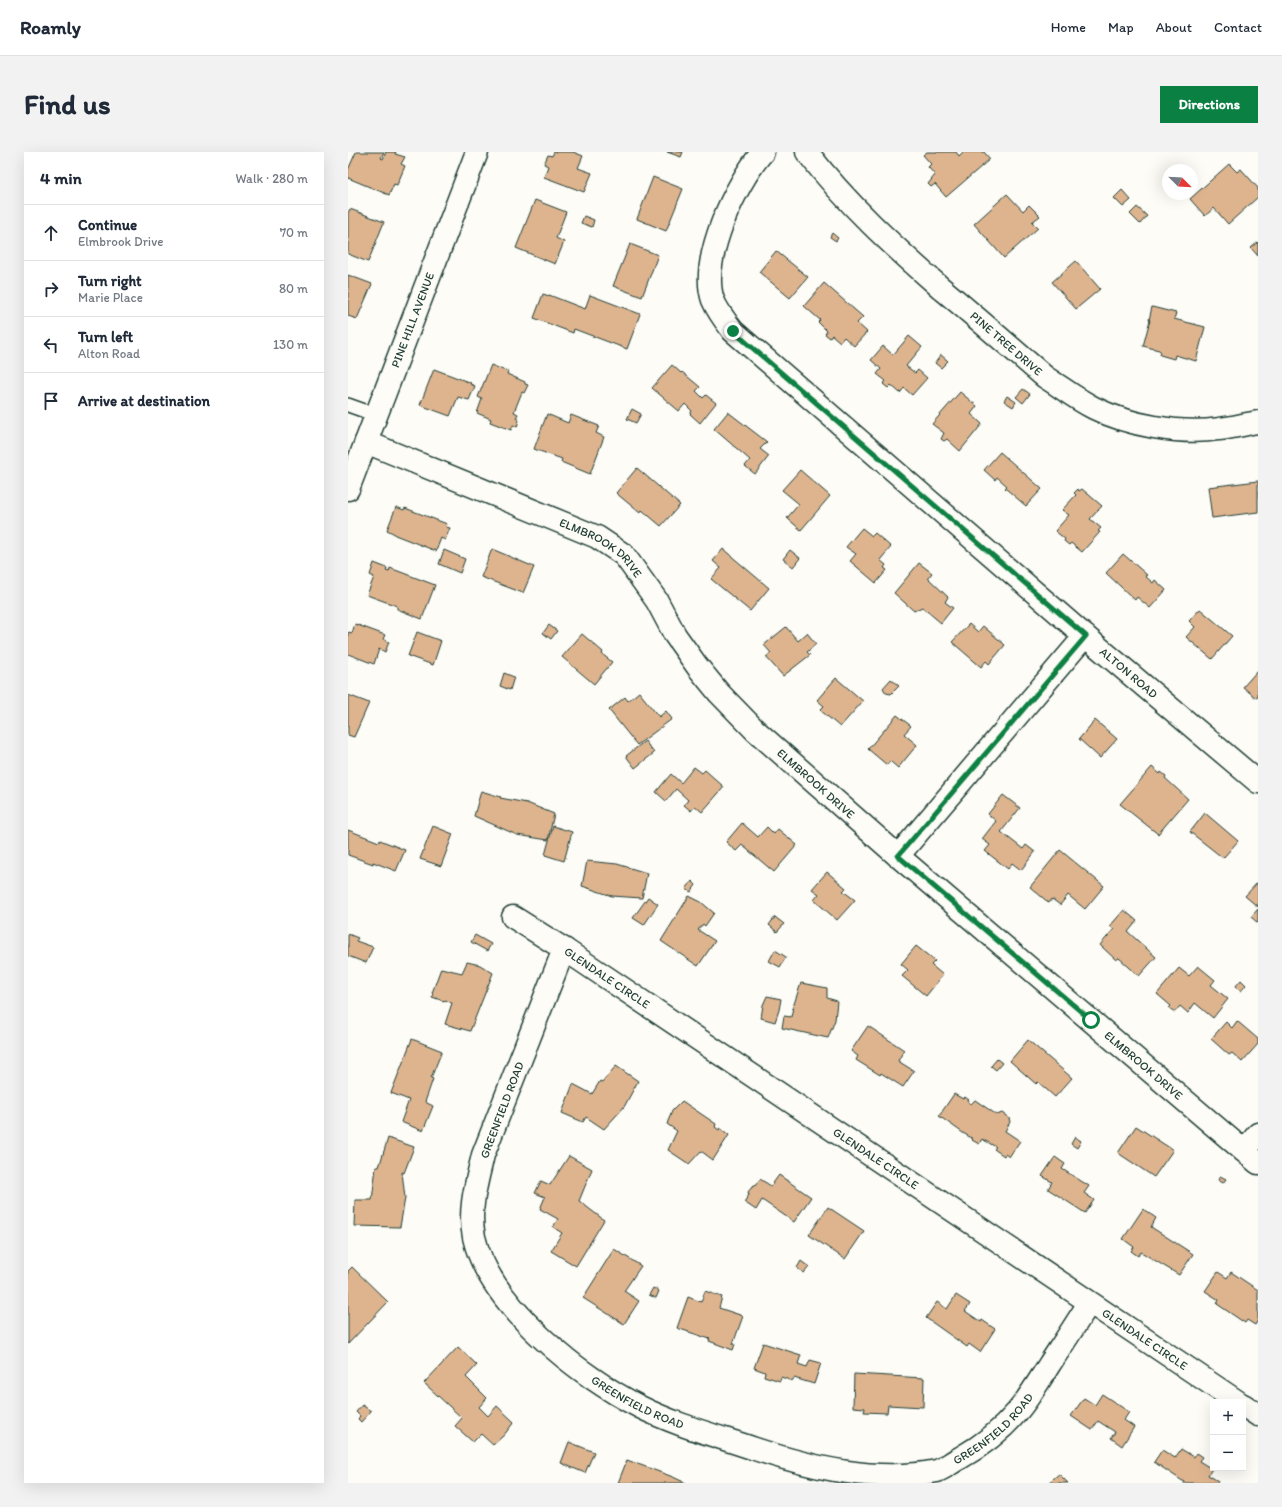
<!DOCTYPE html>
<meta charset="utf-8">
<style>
:root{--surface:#fff;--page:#f2f2f3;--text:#1f2937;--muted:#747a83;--line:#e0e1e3;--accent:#0b8043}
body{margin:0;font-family:Itim,sans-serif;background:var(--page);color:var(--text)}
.controls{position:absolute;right:12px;bottom:12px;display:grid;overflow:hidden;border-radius:0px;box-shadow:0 4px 16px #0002}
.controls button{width:36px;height:36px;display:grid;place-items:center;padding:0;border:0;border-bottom:1px solid var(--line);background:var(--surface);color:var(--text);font:20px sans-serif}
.compass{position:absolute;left:814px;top:12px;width:36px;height:36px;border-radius:50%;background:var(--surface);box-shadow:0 4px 16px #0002;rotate:114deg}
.stop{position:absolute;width:12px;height:12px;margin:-9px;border:3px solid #0b8043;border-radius:50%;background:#fff}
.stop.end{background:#0b8043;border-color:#fff;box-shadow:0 1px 4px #0008}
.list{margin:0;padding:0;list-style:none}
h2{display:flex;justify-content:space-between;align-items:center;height:52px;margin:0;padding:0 16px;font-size:17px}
h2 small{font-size:13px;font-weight:400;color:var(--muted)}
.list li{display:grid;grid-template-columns:26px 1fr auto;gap:12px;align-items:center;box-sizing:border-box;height:56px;padding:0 16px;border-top:1px solid var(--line)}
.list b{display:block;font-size:15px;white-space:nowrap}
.list p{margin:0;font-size:13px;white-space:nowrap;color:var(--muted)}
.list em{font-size:13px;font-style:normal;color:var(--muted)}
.icon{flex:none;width:22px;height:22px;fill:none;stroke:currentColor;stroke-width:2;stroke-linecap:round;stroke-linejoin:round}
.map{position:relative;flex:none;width:910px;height:1331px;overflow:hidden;border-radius:0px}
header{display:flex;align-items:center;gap:24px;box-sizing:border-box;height:56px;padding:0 20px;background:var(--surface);border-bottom:1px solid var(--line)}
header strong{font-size:19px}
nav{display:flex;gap:22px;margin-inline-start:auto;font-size:14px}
.intro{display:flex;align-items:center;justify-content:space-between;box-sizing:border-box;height:96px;padding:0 24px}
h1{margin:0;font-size:28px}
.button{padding:10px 18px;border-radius:0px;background:var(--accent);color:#fff;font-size:14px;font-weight:700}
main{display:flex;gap:24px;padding:0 24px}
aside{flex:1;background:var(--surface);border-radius:0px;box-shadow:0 4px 16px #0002}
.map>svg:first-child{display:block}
.building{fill:#deb48f;stroke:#1f3d34}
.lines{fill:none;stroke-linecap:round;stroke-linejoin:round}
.service-casing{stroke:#1f3d34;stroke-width:16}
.minor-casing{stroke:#1f3d34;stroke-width:25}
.service{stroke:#fdfcf7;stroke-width:13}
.minor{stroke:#fdfcf7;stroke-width:22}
.route{stroke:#0b8043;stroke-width:5}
.labels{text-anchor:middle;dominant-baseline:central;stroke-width:3.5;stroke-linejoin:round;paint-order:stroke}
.street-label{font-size:12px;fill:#1f3d34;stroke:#fdfcf7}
</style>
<header>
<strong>Roamly</strong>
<nav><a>Home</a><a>Map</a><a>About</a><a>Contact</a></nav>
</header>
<div class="intro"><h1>Find us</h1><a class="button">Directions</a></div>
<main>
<aside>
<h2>4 min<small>Walk · 280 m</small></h2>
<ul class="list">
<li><svg class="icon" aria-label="ahead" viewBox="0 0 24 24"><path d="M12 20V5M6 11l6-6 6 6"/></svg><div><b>Continue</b><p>Elmbrook Drive</p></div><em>70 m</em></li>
<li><svg class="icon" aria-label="right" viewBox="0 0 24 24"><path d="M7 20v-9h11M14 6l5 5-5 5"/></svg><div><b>Turn right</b><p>Marie Place</p></div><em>80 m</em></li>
<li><svg class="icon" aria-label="left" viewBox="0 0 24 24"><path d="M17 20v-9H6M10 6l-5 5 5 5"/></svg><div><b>Turn left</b><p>Alton Road</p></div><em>130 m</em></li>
<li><svg class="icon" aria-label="arrive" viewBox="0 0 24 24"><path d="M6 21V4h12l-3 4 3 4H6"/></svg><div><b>Arrive at destination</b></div></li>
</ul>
</aside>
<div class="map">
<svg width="910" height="1331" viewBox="0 0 910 1331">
<rect width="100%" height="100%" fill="#fdfcf7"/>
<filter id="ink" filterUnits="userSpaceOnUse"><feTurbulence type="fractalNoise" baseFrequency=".025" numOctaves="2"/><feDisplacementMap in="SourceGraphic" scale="8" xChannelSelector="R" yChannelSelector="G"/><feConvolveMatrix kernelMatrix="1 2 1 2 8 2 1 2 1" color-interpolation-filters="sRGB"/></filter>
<g filter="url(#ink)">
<!-- building -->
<path class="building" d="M8,0H36L33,6L35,7L38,0H48L47,2L57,5L53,12L57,14L49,33L46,32L41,43L0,26V18Z
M206,0H225L235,4L230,16L244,21L236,40L196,25L200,14L196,12L200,3L204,4Z
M319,0H335L333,5Z
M579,0H608L611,4L615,0H636L642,7L598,45L587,32L583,35L580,32L587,23L580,15L583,12L575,3Z
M881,12L889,20L893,17L910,36V45L880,72L866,56L857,64L842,47Z
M305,25L335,37L318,79L289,67Z
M774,38L783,48L775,55L766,46Z
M659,42L675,59L681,53L692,64L684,70L690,76L656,106L626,72Z
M187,48L218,60L208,86L216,90L207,112L168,96Z
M789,55L799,64L792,72L782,62Z
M2,57L36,70L20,110L0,102V61Z
M236,64L246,68L244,75L233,71Z
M484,81L490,86L488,89L482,85Z
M910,90V104L903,96Z
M282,92L310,103L294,145L265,134Z
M428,99L460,125L442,146L411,120Z
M728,109L752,137L728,157L704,130Z
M0,123L24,132L9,167L0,164Z
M476,131L515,165L509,171L519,180L506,194L496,185L492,190L484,183L482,186L477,182L479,179L470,170L472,168L456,154Z
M195,142L201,144V143L237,157L242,143L292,162L279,197L226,177L225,181L186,166Z
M804,155L828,161L826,167L857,175L848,209L827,203L826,207L812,203L813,200L811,198L795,194L802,168H801Z
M561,184L574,195L558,214L567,221L570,218L579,226L564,243L556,236L552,241L543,233L540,236L535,232L538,229L529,222L533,217L523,208L535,194L545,203Z
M593,203L600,209L593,216L587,211Z
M143,213L160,220L159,222L177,230V232L180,233L176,241L174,240L166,260L170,262L168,266L171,268L169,275L165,273L163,278L142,270L143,267L129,261L134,247L130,245Z
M324,213L333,221L334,220L352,235L348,239L355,246L358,243L368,251L352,271L342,262L344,259L337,252L331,259L304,236Z
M86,217L123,231L122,232L127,234L121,248L110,245L102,264L72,253Z
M675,237L682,242L675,251L668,245Z
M612,240L629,254L623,262L634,272L612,299L599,287L596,289L593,287L596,281L584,272Z
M659,244L668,250L665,255L656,249Z
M284,257L293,262L288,271L279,267Z
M380,260L419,290L412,297L421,304L407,322L397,314L402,308L366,277Z
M199,262L220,271L223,263L251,274L248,281L256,285L242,322L213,310L214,307L186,297Z
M652,300L694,337L678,354L657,336L659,334L649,325L647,328L636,318Z
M289,316L332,353L313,374L294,358L292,361L268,341Z
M452,318L482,344L453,378L439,366L451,352L434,338Z
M910,329V360L864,366L860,335Z
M730,337L731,339L734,337L754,354L742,367L753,376L750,379L752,380L734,400L723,391L721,393L716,389L717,387L707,379L721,363L714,358L728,343L726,341Z
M48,355L56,358L57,356L99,372L98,375L102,376L97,388L93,386L88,399L47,383V382L39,378Z
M514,376L524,384L527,381L543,395L532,408L538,413L536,416L539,418L528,431L502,409L508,402L498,395Z
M144,397L186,415L175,441L133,425Z
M375,397L421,436L402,459L363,427L373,416L365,409Z
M96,398L117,407L112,421L91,412Z
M442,398L452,406L445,415L435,407Z
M775,402L799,423L797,424L805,431L807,428L818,438L802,456L789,445L787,448L758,421Z
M26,411L39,416L38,419L41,420L42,416L87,433L74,467L49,457V454L19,443L26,425L22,423Z
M571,411L584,421L580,426L600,445L597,450L605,456L593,471L574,455L566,459L546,441Z
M852,457L884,484L864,507L838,485L847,475L841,469Z
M7,472L37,483L35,487L41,490L37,500L31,497L26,512L0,502V481L1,480L4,481Z
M621,472L630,480L635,474L657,493L641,512L638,509L633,515L604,490Z
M201,473L209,479L203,487L195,481Z
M438,475L450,489L459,481L468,492L459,500L462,503L435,524L418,505L423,501L416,493Z
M69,480L93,489L85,513L60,504Z
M234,482L255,500L254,502L264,510L246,532L214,505Z
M910,518V545L908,546L895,535Z
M156,521L166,525L162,538L152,534Z
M488,526L515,549L492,575L472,558L476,554L469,548Z
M543,527L551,534L543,542L538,541L535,536Z
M291,540L311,565L318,559L324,567L289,593L261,558L277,545L280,549Z
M0,543L21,551L6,585L0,583Z
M549,563L563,574L556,582L569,593L550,616L542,609L539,613L520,597Z
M747,568L769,587L752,606L731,587Z
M297,589L306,601L287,616L278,604Z
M346,615L354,621L357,618L376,635L354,660L347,654L343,659L336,653L340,648L328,637L318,649L308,640L323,622L333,631Z
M804,615L812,622L813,620L818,624L817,626L840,647L810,682L772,652Z
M133,639L153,645L152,646L179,651L206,662L200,688L169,683L126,664Z
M655,643L672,656L653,680L675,697L678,693L687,700L673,718L664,711L660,717L637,699L642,693L634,687L648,669L640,662Z
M857,661L890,689L875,706L842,680Z
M394,671L410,685L419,675L426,682L430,677L449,693L426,720L394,693L388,699L378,690Z
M85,674L105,682L93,714L72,707Z
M205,674L224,680L216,709L197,703Z
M0,678L31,690L32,688L57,698L48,719L25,710V712L0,703Z
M712,698L756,734L737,757L720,743L712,753L704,747L701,751L682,735Z
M239,709L269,712L299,721L294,746L264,744L234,734Z
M479,720L498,736L495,739L507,748L489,768L466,748L471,742L464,737Z
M344,729L348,733L343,740L338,737Z
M910,730V755L897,744Z
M341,744L353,750L366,761L357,774L355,772L350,778L367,789L350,814L313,789Z
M300,745L310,752L296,773L285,766Z
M910,757V771L903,765Z
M776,758L789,769L780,780L808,805L791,824L771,806L768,808L752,793L766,777L762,774Z
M427,765L436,772L429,780L421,773Z
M0,782L10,786L8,789L25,795L18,811L0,804Z
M127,783L143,792L139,799L123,790Z
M568,794L587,809L583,813L595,823L578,844L554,824L560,818L553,812Z
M427,798L438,805L432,815L421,809Z
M119,810L132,813L145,821L122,879L97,872L104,851L97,848L96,849L84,845L85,841H84L93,816L114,821Z
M850,814L867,828L863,833L880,847L865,866L847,851L840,861L832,854L827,860L821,856L823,854L809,842L831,816L841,824Z
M893,828L898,833L893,839L887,835Z
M453,831L479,836V846L489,849L487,868L480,886L434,876L436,864L443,865L445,855Z
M419,844L433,847L431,858L427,870L413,866L415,853Z
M889,869L910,887V892L894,910L884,901L881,903L863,887L878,870L884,876Z
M520,874L556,898L550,909L566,919L555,935L533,921L532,923L508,908L510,904L503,899Z
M64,887L94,899L83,926L85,927L77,950L85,954L75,979L53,970L61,948L43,941Z
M680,888L724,926L707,945L690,930L688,932L662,909Z
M649,907L654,911L648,918L643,914Z
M268,914L290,929L276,955L256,977L238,965L235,970L214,961L225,932L244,942L252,929L254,930Z
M606,942L615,947L617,945L621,948L620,950L623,952L627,948L649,963L654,961L661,966L662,970L657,979L672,989L661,1005L657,1002L656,1004L646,997L648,995L634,987L631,992L624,988L625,987L615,981L591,964Z
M334,949L368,972L367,975L371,978L372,976L381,983L365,1008L353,999L341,1012L320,998L329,979L319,972L324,959Z
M788,974L825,998L806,1025L770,1001Z
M727,985L733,989L729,996L723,992Z
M40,986L66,995L56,1021L54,1020L57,1046L52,1075L6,1074L7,1048H24L28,1015H31Z
M221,1004L244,1017L231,1049L256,1068L228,1114L203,1099L214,1081L205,1075L210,1067L192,1057L197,1045L187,1041L193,1029L202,1033Z
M707,1005L717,1012L714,1017L741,1034L736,1041L746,1048L737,1061L700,1037L704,1030L694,1024Z
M431,1023L463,1045L446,1070L414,1048L408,1058L396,1050L401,1043L400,1040L404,1035L407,1034L412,1027L423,1034Z
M872,1024L878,1027L875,1031L870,1028Z
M480,1055L516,1079L497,1107L461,1083Z
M795,1057L808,1066L803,1075L845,1102L831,1123L793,1100L790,1104L783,1099L786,1095L775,1087Z
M266,1097L293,1114L276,1139L291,1149L276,1172L235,1146Z
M453,1109L461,1115L456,1121L449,1116Z
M4,1115L40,1150L0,1192V1119Z
M870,1120L879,1126L883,1120L910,1138V1168L907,1173L899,1168L897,1171L869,1152L871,1148L857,1139Z
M305,1136L311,1139L308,1146L301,1143Z
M357,1139L374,1145L371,1156L395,1164L385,1192H387L385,1198L361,1189L362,1187L329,1176L340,1145L353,1150Z
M608,1143L622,1152L617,1159L633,1170L634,1168L647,1177L632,1200L621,1192L619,1195L578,1166L589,1150L599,1157Z
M415,1191L453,1203L450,1212L459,1215L462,1208L473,1211L466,1232L446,1226L444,1229L433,1225L432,1229L416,1224L417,1220L406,1216Z
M110,1195L129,1213L118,1225L139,1246L131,1255L140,1264L149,1254L166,1270L156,1283L145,1293L133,1282L125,1290L107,1274L114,1266L76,1231Z
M506,1222L576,1226L575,1255L540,1253L539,1261L516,1260L517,1256L505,1255Z
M754,1242L781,1260L776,1268L786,1275L774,1294L763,1286L767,1280L750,1269L744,1278L723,1264L736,1246L747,1253Z
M14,1253L23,1259L13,1270L10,1267L12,1264L8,1260Z
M221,1290L246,1300L237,1321L213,1311Z
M833,1297L846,1305L848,1301L854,1305L851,1309L864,1317L860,1323L870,1329L869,1331H835L836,1330L806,1310L814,1298L827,1306Z
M279,1308L325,1325L338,1331H270Z
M711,1322L720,1331H700Z"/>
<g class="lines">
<!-- service casing -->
<g class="service-casing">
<path id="service" d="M0,253L28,263"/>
</g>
<!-- minor casing -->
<g class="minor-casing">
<g id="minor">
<path id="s1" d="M415,0C388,30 351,108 365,148C370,160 378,170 385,179L737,484L910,630"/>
<path id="s2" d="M459,0C498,51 545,94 593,136C628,165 662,195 697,225C713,235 728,247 746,256C780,273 833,283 871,277C884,276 897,272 910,270"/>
<path id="s3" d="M18,290L249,385L276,403L284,414L309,449L327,483L349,514L371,541L407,578L550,704L910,1011"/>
<path id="s4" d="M0,337L129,0"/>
<path d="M550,704L737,484"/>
<path id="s5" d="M165,765L216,797L890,1250"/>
<path id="s6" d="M216,797L135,1003C129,1029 120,1058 126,1085C141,1153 232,1225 292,1255C328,1273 369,1284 407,1297C465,1316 528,1331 589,1319C597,1316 604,1310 612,1306C633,1294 653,1279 669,1260C681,1246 691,1229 701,1213C714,1193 728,1172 741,1151"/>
<path d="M896,999L910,982"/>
<path d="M895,1253L910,1263"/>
</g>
</g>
<!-- service -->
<use href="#service" class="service"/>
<!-- minor -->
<use href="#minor" class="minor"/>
</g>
</g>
<g class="lines" filter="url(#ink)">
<!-- route -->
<path class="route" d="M385,179L738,484L550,704L743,868"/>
</g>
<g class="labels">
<!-- street labels -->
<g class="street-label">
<text stroke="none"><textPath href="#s4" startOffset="181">PINE HILL AVENUE</textPath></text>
<text stroke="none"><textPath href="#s2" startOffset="277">PINE TREE DRIVE</textPath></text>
<text stroke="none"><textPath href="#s3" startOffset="259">ELMBROOK DRIVE</textPath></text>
<text stroke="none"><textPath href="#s1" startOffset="721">ALTON ROAD</textPath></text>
<text stroke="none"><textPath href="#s3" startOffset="583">ELMBROOK DRIVE</textPath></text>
<text stroke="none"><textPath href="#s5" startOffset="112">GLENDALE CIRCLE</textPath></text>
<text stroke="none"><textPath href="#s3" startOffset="1015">ELMBROOK DRIVE</textPath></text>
<text transform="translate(154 958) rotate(-69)">GREENFIELD ROAD</text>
<text stroke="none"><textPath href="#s5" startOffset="436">GLENDALE CIRCLE</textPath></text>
<text stroke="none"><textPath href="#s5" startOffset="760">GLENDALE CIRCLE</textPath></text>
<text stroke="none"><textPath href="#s6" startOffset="544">GREENFIELD ROAD</textPath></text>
<text stroke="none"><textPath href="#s6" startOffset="927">GREENFIELD ROAD</textPath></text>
</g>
</g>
</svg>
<div class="controls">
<button>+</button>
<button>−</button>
</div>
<svg class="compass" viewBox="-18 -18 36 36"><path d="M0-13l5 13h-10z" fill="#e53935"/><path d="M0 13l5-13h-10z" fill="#747a83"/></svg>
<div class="stop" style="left:743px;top:868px"></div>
<div class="stop end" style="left:385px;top:179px"></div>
</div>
</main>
